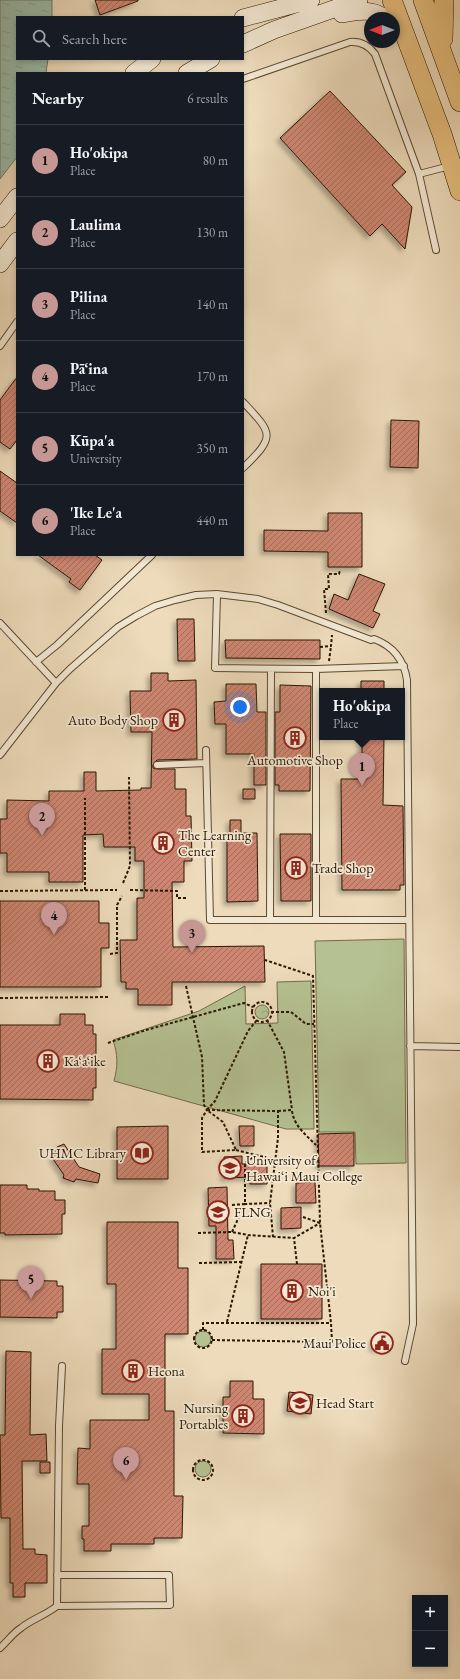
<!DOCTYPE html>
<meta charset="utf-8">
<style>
:root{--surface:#171b24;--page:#20242c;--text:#f1f3f6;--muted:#9ea1a6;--line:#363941;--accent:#c59692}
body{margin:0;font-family:"EB Garamond",serif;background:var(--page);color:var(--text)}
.controls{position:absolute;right:12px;bottom:12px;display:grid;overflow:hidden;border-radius:0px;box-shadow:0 2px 6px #0003}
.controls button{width:36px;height:36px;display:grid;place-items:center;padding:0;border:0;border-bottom:1px solid var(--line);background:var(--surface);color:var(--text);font:20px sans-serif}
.compass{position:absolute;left:364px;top:12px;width:36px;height:36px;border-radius:50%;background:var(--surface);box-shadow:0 2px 6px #0003;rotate:270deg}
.you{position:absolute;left:240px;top:707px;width:14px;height:14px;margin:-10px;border:3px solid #fff;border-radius:50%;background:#1a73e8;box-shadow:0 0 0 6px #1a73e833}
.badge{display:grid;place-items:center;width:26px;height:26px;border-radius:50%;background:var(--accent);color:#111;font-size:13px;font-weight:700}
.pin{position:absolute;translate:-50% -33px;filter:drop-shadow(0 1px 2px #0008)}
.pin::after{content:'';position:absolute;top:21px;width:14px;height:12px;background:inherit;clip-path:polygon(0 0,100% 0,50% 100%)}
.popup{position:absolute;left:319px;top:688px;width:86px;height:52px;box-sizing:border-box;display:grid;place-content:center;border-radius:0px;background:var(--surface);filter:drop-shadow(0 1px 3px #0005);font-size:13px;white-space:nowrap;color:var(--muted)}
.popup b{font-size:15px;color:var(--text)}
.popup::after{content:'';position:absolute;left:50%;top:100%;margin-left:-8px;border:8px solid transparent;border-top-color:var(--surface)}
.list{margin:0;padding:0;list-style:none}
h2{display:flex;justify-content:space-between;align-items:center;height:52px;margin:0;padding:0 16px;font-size:17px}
h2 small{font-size:13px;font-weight:400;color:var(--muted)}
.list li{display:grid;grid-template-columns:26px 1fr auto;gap:12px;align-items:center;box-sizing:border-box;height:72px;padding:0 16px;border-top:1px solid var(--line)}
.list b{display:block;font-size:15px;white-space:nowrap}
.list p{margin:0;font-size:13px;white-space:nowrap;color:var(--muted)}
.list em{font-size:13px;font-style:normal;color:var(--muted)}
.icon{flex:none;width:22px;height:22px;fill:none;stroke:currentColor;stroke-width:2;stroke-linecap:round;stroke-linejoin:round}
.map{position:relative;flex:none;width:460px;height:1679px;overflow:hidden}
.search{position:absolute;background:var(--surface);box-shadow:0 2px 6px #0003;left:16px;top:16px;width:228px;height:44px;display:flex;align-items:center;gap:10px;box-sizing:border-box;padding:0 14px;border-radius:0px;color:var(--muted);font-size:15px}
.panel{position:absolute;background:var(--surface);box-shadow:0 2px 6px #0003;left:16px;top:72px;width:228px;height:484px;border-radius:0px}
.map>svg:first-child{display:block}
.green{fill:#b5c192;stroke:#706c4a}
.forest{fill:url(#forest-crowns);stroke:#706c4a}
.water{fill:url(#water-ripples);stroke:#6d7a67}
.building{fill:url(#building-hatch);stroke:#2a1801;filter:url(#shadow)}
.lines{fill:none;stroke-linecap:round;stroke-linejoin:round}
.lane-casing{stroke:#5b4930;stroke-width:8}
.secondary-casing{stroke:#2a1801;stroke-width:18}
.primary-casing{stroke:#2a1801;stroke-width:20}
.path{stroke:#2a1801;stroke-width:2;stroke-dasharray:3 2;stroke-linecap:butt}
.lane{stroke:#f3e8d3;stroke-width:6}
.secondary{stroke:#f3e8d3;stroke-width:17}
.primary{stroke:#e6be7e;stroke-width:19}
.labels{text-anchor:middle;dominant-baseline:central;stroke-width:3.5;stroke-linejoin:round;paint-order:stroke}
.poi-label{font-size:14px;fill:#2a1801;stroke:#f3e8d3;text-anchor:start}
</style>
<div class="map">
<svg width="460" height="1679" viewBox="0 0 460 1679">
<defs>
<pattern id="forest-crowns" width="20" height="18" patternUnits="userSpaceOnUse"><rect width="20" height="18" fill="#b5c192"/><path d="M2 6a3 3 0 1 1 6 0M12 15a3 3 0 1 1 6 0" fill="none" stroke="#9ca57c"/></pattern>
<pattern id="water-ripples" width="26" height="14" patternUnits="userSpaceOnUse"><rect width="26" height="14" fill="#9abcab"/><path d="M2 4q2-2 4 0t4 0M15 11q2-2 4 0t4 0" fill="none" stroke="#85a191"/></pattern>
<pattern id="building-hatch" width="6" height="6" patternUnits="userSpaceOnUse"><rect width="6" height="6" fill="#ce8672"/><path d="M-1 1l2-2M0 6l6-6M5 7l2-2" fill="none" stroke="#a76d5b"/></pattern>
<filter id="shadow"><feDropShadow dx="-3.5" dy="3.5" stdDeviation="2" flood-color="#0004"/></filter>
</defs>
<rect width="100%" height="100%" fill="#eddbbb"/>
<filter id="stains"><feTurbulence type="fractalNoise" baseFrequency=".005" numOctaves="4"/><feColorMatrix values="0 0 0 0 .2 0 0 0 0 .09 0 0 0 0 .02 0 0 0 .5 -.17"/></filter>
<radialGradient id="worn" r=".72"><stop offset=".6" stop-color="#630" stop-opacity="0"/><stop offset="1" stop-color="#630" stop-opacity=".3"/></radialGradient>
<!-- green -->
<path class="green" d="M404,939L406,1163L356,1164L355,1132H319L315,941Z
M311,981L314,1129H286L114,1081C118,1066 118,1055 113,1040L199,1011L245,986L246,1024L278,1023L277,982Z
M195 1339a8 8 0 1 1 16 0a8 8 0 1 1-16 0Z
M195 1469a8 8 0 1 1 16 0a8 8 0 1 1-16 0Z"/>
<!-- forest -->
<path class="forest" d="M255 1012a7 7 0 1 1 14 0a7 7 0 1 1-14 0Z"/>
<!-- water -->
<path class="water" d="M0,0H52V17H17V59H48L46,73H17V157L0,179Z"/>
<!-- building -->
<path class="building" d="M95,0H138V1L100,15Z
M330,91L406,172L392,185L412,207L405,249L382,224L370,236L280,138Z
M17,377V440L10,449L0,442V400Z
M391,420L419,421L418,468L390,467Z
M0,471L17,483V523L0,511Z
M328,513H362V567H328V552L264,551V530L328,531Z
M38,555H95L102,560L80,590L69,582L71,579Z
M359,574L385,584L373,611L380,614L373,628L329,609L334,594L348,600Z
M177,619H194L195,661H178Z
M225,640H320V659L226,658Z
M151,673H168V681L196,680L197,759L157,760L153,765V768L157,769H175V789H186V816H191L192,861H184V882H172L173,947L264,946L265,982H172V1005H138V989H126V982H121L120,940H137V898H144V861H135V847H104L103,834L83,835V882H49V872H7V853H0V819H7V800L49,801V791H84V772H96V791L141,790V788H151L152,732H131L130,691H151Z
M361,681H384V691H361Z
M226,684H256L257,712H266V785H254V754H226V724H215L214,702L226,701Z
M280,685L311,686L310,791H279V785H275V712H280Z
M362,737H384L383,805L403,806L404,885H400V890H342L341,779H362Z
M243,789H255V799H243Z
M230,820H241V833H257L258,901L227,902V833H230Z
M280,834H311V901H281Z
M0,901H99V923H109V948H101V987H0Z
M60,1014H85V1025H93V1034H96V1088H93V1100L0,1099V1025H60Z
M168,1126V1179H117V1127Z
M239,1126H254V1146H240Z
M354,1133V1166H319L318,1134Z
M64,1144L79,1167L100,1174L98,1183L76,1179L74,1182L63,1178L64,1175L53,1159L57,1147Z
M242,1156V1164H267V1184H250V1177L224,1178V1157Z
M315,1182L316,1203H296V1183Z
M0,1185H27V1189H39V1191H55V1200H65V1214H62V1234L5,1235V1233H0Z
M227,1187L228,1240H233L234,1259H216V1226H209L208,1188Z
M301,1207V1228L281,1229V1208Z
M107,1222H178V1268H188V1334H165V1411H174V1496H183L182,1538H154V1544H111V1551H84V1539H82V1526H89V1484H77L78,1448L90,1449V1420H149V1394H102V1349H116V1284H107Z
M261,1264H322V1319H261Z
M0,1280L57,1281V1286H63V1312H57V1318L0,1317Z
M373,1338H391V1348H373Z
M6,1351L31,1352L30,1435L46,1434L47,1461H22L23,1549H35V1554L47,1555V1583H25V1597H13V1583H10V1518H1L0,1435H5Z
M230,1381H253V1399H264V1434L223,1433V1397H230Z
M289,1392L313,1395L311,1414L287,1411Z
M40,1462H50V1473H40Z"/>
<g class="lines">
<!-- lane casing -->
<g class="lane-casing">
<path id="lane" d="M243,79L350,42C361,41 369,46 375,54L419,174L450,166
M419,174L436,250
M0,346L17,322
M243,402C273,434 276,436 243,468
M217,594L215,668L316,669L404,666
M0,623L56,683
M36,662L57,645L152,555
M316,669V920
M206,750L210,920H409
M0,755L56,683L70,669L118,627L136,616L155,606L175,600L196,595L217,594L258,599L278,605L371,640L374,639C393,646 404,660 407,680L413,1324L405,1361
M157,765L206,763
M270,920L271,669
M410,1046L460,1047
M57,1575H169L170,1605L57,1606
M0,1648C7,1642 13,1633 21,1628C32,1619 46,1615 57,1606L59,1426L62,1366"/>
</g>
<!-- secondary casing -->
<g class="secondary-casing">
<path id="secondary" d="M342,14C358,11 371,8 385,18
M243,18L311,0
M243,44L274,30L359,0
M134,73L152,59
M187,73L211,59
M0,219L17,197
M0,264L17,241"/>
</g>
<!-- primary casing -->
<g class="primary-casing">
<path id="primary" d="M392,0L442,134L460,191
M423,0L460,102
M443,39L444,0"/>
</g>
<!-- path -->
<path class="path" d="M326,613L324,589H329L328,574H339L340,570
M320,647L331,646L332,635
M329,661L331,646
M123,883L130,866L129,777
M85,890V798
M130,890L177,891V898H188
M0,891L117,890
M110,954L117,953V905L122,896
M186,986L202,1057L204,1105L207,1110L202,1118V1152L236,1150L223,1122L207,1110
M0,998L109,997
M252 1012a10 10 0 1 1 20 0a10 10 0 1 1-20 0Z
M271,1012H291L306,1024H314
M267,1020L284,1052L292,1110
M108,1043L146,1030L244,1003L253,1007
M207,1110L278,1111V1138L270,1203L273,1237
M207,1110L215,1101L248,1031L257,1020
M278,1111L292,1110C293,1125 306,1135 316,1145
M236,1150L276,1160
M232,1205L245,1204V1163L256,1155
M303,1217L320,1223
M232,1232L245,1204L270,1203
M198,1233L232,1232L248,1235L294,1238
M199,1263L241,1262
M297,1264L294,1238L320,1223
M227,1322L248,1235
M194 1339a9 9 0 1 1 18 0a9 9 0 1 1-18 0Z
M203,1330V1323H331
M212,1340L332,1342L331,1323L320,1223L313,976L265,960
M193 1470a10 10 0 1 1 20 0a10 10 0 1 1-20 0Z"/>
<!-- lane -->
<use href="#lane" class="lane"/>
<!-- secondary -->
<use href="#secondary" class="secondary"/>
<!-- primary -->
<use href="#primary" class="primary"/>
</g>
<!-- icons -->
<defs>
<g id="building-ring" transform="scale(1.15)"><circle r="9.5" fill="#f3e8d3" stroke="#8f2418" stroke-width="1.5"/><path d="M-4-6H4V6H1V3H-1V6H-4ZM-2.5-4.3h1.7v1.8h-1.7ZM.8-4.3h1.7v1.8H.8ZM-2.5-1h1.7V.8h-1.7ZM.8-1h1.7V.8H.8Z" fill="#8f2418"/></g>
<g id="library-ring" transform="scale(1.15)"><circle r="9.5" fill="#f3e8d3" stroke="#8f2418" stroke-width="1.5"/><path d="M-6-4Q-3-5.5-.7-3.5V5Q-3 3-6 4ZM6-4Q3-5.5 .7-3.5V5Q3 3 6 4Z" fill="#8f2418"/></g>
<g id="university-ring" transform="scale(1.15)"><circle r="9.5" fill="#f3e8d3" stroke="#8f2418" stroke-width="1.5"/><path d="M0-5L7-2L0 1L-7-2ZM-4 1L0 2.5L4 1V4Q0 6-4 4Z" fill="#8f2418"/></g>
<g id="civic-ring" transform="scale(1.15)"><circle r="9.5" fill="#f3e8d3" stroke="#8f2418" stroke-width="1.5"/><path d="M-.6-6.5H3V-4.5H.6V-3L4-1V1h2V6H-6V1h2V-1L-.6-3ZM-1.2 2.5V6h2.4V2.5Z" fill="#8f2418"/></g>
</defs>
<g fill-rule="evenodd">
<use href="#building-ring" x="174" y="720"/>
<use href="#building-ring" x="295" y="738"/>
<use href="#building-ring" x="163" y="843"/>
<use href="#building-ring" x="296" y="868"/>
<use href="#building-ring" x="48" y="1061"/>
<use href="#library-ring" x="142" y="1153"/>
<use href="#university-ring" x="230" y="1168"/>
<use href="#university-ring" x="218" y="1212"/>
<use href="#building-ring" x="292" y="1291"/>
<use href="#civic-ring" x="382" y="1343"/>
<use href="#building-ring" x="133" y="1371"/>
<use href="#university-ring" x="300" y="1403"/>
<use href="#building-ring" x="243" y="1416"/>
</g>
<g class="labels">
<!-- poi labels -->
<g class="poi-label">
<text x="158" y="720" text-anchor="end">Auto Body Shop</text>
<text x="295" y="760" text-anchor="middle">Automotive Shop</text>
<text x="178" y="835">The Learning<tspan x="178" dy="16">Center</tspan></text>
<text x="312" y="868">Trade Shop</text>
<text x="64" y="1061">Ka‘a‘ike</text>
<text x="126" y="1153" text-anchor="end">UHMC Library</text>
<text x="246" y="1160">University of<tspan x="246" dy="16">Hawai‘i Maui College</tspan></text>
<text x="234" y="1212">FLNG</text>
<text x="308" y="1291">Noi'i</text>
<text x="366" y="1343" text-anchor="end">Maui Police</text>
<text x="148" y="1371">Heona</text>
<text x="316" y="1403">Head Start</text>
<text x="228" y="1408" text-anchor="end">Nursing<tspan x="228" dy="16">Portables</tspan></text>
</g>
</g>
<rect width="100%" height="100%" filter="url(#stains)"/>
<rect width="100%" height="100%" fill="url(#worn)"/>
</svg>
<div class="controls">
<button>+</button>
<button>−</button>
</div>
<svg class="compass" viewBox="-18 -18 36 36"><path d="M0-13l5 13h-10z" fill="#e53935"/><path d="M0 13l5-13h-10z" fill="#9ea1a6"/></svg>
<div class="you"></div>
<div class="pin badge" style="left:362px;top:786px">1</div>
<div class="popup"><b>Ho'okipa</b>Place</div>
<div class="pin badge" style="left:42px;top:836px">2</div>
<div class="pin badge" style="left:192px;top:953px">3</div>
<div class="pin badge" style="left:54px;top:935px">4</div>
<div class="pin badge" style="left:31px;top:1299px">5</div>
<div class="pin badge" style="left:126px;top:1480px">6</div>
<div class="search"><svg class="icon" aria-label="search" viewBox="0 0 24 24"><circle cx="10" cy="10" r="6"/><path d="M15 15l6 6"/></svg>Search here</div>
<section class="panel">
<h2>Nearby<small>6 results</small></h2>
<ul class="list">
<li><span class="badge">1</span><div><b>Ho'okipa</b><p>Place</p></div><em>80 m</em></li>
<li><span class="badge">2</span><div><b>Laulima</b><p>Place</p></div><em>130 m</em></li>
<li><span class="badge">3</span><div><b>Pilina</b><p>Place</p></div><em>140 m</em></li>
<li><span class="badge">4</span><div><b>Pā‘ina</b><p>Place</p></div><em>170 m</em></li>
<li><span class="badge">5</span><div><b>Kūpa'a</b><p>University</p></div><em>350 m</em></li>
<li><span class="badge">6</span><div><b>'Ike Le'a</b><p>Place</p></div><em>440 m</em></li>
</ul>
</section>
</div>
